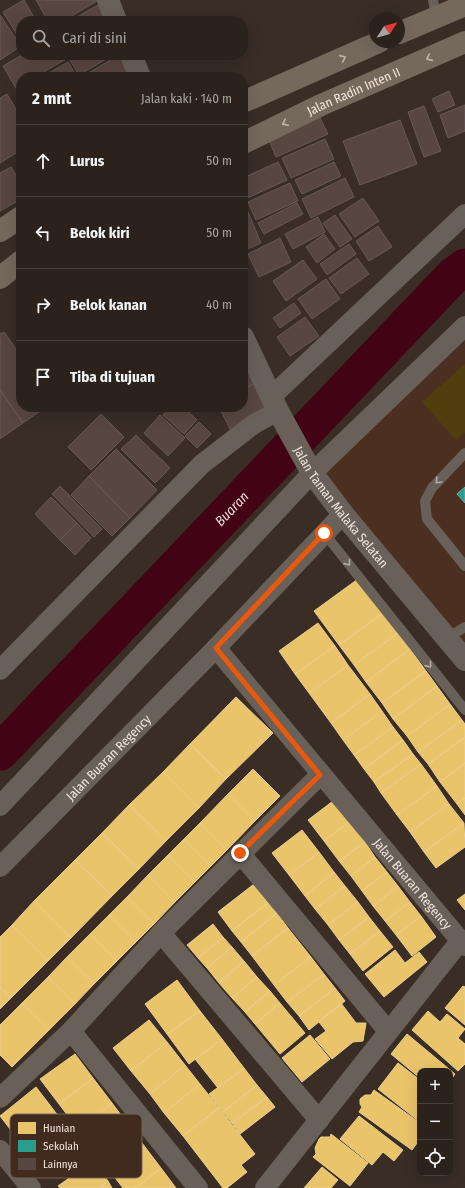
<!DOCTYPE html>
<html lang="id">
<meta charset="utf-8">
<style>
:root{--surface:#2b221c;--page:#372f29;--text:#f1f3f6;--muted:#a6a4a3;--line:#473f3b}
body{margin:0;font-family:"Fira Sans Condensed",sans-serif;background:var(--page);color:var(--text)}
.controls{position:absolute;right:12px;bottom:12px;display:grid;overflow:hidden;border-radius:8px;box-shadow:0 4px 16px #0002}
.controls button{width:36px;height:36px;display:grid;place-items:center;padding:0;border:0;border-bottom:1px solid var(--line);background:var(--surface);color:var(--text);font:20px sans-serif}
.compass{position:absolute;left:369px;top:12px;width:36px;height:36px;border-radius:50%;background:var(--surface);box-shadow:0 4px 16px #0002;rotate:54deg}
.stop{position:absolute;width:12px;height:12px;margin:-9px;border:3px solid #ea580c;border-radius:50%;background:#fff}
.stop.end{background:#ea580c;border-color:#fff;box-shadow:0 1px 4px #0008}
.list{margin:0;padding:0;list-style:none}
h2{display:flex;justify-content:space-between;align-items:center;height:52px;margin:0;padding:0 16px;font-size:17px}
h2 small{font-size:13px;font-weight:400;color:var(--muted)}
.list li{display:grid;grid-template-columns:26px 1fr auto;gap:12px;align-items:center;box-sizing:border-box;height:72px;padding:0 16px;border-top:1px solid var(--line)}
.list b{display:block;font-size:15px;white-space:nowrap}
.list em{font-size:13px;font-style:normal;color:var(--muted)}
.icon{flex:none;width:22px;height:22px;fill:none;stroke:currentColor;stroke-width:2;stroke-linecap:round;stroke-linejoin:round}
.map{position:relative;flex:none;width:465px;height:1188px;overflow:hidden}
.search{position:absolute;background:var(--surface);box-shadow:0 4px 16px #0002;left:16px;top:16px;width:232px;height:44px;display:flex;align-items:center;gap:10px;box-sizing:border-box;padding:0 14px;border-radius:16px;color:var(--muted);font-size:15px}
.panel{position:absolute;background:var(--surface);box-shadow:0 4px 16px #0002;left:16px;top:72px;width:232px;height:340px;border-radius:16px}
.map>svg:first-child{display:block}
.built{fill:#4b3022}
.green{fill:#513e0e}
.homes{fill:#e9c46a;stroke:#ecce8c}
.schools{fill:#2a9d8f;stroke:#67b3a6}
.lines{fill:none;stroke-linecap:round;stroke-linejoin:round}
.river{stroke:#420414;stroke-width:37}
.building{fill:#584640;stroke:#665a56}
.service{stroke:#696159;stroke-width:10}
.minor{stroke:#696159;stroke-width:20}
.tertiary{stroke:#696159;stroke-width:22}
.primary{stroke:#75695e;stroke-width:22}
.oneway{stroke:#c1b3aa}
.oneway2{stroke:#b5aaa2}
.route{stroke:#ea580c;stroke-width:5}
.labels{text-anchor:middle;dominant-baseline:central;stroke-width:4;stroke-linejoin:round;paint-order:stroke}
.street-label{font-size:13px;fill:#f4e5dd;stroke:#412a1e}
.water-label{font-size:14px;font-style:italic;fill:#f0d8da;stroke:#412a1e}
.key{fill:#412a1e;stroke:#776257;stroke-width:1}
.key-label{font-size:11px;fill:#f4e5dd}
</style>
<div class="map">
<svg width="465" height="1188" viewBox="0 0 465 1188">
<rect width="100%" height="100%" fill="#392d26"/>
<!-- built -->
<path class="built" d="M465,326V660L312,473Z"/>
<!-- green -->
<path class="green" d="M465,364V432L456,440L422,402Z"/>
<!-- homes -->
<path class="homes" d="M358,579L383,613L339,645L314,611Z
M383,613L398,633L354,665L339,645Z
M318,623L335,646L295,674L279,651Z
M398,633L410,649L366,682L354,665Z
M335,646L348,665L309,693L295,674Z
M410,649L426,671L382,703L366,682Z
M348,665L370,694L331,723L309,693Z
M426,671L437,686L393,719L382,703Z
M437,686L450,704L407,736L393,719Z
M370,694L382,711L343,740L331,723Z
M236,697L273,733L226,779L190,744Z
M450,704L462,720L418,752L407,736Z
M382,711L393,727L354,755L343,740Z
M462,720L465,724V737L428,764L418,752Z
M393,727L403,740L364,769L354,755Z
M465,737V763L440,782L428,764Z
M403,740L413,754L374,782L364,769Z
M190,744L226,779L199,808L163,772Z
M413,754L421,764L381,793L374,782Z
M465,763V798L457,804L440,782Z
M421,764L437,786L397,815L381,793Z
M253,769L280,796L255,821L228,794Z
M163,772L199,808L166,841L129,805Z
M437,786L449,804L410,832L397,815Z
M228,794L255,821L227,850L200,823Z
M465,798V815L457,804Z
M333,801L349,822L324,841L308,820Z
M449,804L464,823L424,852L410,832Z
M129,805L166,841L139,869L102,833Z
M349,822L365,842L339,861L324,841Z
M200,823L227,850L211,866L184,839Z
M464,823L465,847L436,868L424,852Z
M302,830L319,852L289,875L272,853Z
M102,833L139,869L112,896L75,860Z
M184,839L211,866L195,882L168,855Z
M365,842L375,857L351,876L339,861Z
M319,852L334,872L305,896L289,875Z
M168,855L195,882L175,902L148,875Z
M375,857L387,872L362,891L351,876Z
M75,860L112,896L71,938L34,901Z
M334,872L345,886L315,909L305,896Z
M387,872L398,886L373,906L362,891Z
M148,875L175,902L154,924L127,897Z
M254,884L268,903L232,931L218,912Z
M345,886L358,902L328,925L315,909Z
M398,886L410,902L385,921L373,906Z
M465,894V910L457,900Z
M127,897L154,924L136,942L109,915Z
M34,901L71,938L48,961L12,925Z
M358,902L369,917L339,940L328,925Z
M410,902L421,916L396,935L385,921Z
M268,903L277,913L241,942L232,931Z
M277,913L288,928L252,956L241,942Z
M109,915L136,942L117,961L90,934Z
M421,916L436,937L412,956L396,935Z
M369,917L380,931L350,954L339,940Z
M213,924L223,937L198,958L187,945Z
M12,925L48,961L11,998L0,987V937Z
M288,928L311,957L274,985L252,956Z
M380,931L393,947L363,971L350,954Z
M90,934L117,961L94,984L67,957Z
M223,937L232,947L207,968L198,958Z
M232,947L244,961L219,983L207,968Z
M395,950L405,963L419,952L427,962L384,997L365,974Z
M67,957L94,984L75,1004L48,977Z
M311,957L324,974L287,1002L274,985Z
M244,961L257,977L232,998L219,983Z
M324,974L335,988L299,1016L287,1002Z
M48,977L75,1004L49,1030L22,1003Z
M257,977L270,991L245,1012L232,998Z
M177,980L200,1011L167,1034L145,1004Z
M463,986L465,987V1025L445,1008Z
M0,987L11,998L0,1009Z
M335,988L345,1001L309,1030L299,1016Z
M270,991L280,1003L255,1024L245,1012Z
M22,1003L49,1030L12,1067L0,1055V1025Z
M280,1003L305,1033L280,1054L255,1024Z
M341,1003L356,1023H366L363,1041L353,1042L332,1059L315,1039L326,1031L319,1022Z
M200,1011L222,1039L189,1064L167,1034Z
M428,1011L440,1022L447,1014L465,1029L458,1038L465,1044V1064L458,1071L412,1030Z
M149,1020L167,1042L131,1071L113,1048Z
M407,1034L455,1074L450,1081V1071H420V1078L391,1054Z
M310,1035L330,1059L302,1082L282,1058Z
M222,1039L244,1068L218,1088L195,1059Z
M167,1042L185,1065L150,1094L131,1071Z
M75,1054L93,1078L59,1104L40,1079Z
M398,1063L420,1080V1122L378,1089Z
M185,1065L200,1084L164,1113L150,1094Z
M244,1068L257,1085L223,1112L209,1094Z
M93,1078L112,1103L78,1129L59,1104Z
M200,1084L219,1108L183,1136L164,1113Z
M257,1085L267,1097L232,1123L223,1112Z
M36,1087L56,1113L20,1142L0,1116Z
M374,1090L420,1123V1139L412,1150L359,1112L362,1107L360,1104V1099L365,1095H371Z
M267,1097L275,1107L240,1134L232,1123Z
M112,1103L139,1139L105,1165L78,1129Z
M219,1108L255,1154L241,1165L247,1172L227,1188H223L183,1136Z
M56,1113L75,1136L38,1165L20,1142Z
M359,1116L403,1150L394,1161L383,1152L372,1165L340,1139Z
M331,1134L368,1163L350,1186L313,1157L316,1154L315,1148L319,1139L321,1137H330Z
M139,1139L161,1168L135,1188H123L105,1165Z
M93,1161L108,1181L99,1188H60L58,1186Z
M322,1167L338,1180L331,1188H304Z
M161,1168L176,1188H135Z
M108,1181L112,1188H99Z"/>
<!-- schools -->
<path class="schools" d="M465,487V503L457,494Z"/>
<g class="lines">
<!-- river -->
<path class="river" id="s1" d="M0,752L453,276L465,267"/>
</g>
<!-- building -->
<path class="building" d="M24,0L36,21H21V41L3,12Z
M36,0H96L97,1L63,21H48Z
M98,5L107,21H70Z
M0,15L21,46L0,60Z
M22,55H63L66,59L35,77H21V85L16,88L3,66Z
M67,55H113L79,75Z
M119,55H122L132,71L122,77H82Z
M68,62L77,77H42Z
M449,91L455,105L438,112L432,99Z
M7,94L21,118V150L0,163V98Z
M465,105V131L448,138L440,115Z
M424,106L441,151L424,157L408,112Z
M319,116L328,134L276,157L268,138Z
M400,120L417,164L360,185L343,141Z
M325,139L334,159L291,178L282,158Z
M278,162L287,180L245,199L243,194V178Z
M334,162L341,176L302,194L295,180Z
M11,167L21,184V199L0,211V173Z
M345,178L354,197L311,218L302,199Z
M290,183L298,201L256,220L248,202Z
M363,198L379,221L355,237L339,214Z
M243,200L261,243L243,251Z
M297,203L303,214L264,234L258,223Z
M335,215L352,239L340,247L323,223Z
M318,217L325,232L293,249L285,234Z
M378,226L392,247L369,261L356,241Z
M324,234L335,249L317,263L306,247Z
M280,238L291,262L259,277L248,254Z
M349,244L356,254L327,275L320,264Z
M357,258L369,274L341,294L329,278Z
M303,260L317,279L286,301L273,281Z
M326,279L340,299L312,319L298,299Z
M294,303L301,313L280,328L273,318Z
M305,317L319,336L290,356L277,337Z
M4,332L21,356V407H46L23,423L0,390V334Z
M243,352L261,380L243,389Z
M261,380L277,411L232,433L219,407H243V389Z
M0,390L23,423L0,439Z
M170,407H183L197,420L184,434L163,415Z
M101,414L124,437L91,470L68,447Z
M160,415L185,438L168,456L144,433Z
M199,422L211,434L197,448L185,436Z
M136,435L170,468L155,483L121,449Z
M116,449L157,490L130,518L89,476Z
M89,476L130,518L112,536L71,495Z
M60,486L102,529L94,537L52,494Z
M51,497L77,523L60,540L35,514Z
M77,523L91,538L75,555L60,540Z"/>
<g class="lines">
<!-- service -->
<path class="service" d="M433,0L436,17
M465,453L432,488L425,501L427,519L465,566
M324,533L465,710
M447,638L465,627"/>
<!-- minor -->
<g class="minor">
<path d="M271,397L465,214"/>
<path id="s2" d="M216,648L465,946"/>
<path d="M0,670L202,464L254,424L278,411"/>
<path d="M0,806L312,473L465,326"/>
<path d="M240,853L388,1031"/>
<path id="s3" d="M0,867L216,648L343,514"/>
<path d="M161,933L319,1120"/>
<path d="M71,1031L198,1188"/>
<path d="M0,1098L71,1031L161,933L320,775"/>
<path d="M0,1150L31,1188"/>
<path d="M265,1188L461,940"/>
</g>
<!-- tertiary -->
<g class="tertiary">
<path d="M108,0L116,21"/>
<path d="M131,55L140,77"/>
<path id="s4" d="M243,337L278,411L312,473L343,514L465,660"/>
</g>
<!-- primary -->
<g class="primary">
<path d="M399,33L465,5"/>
<path d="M243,102L379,42"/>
<path id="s5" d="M243,143L321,105L465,42"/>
<path d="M0,231L21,217"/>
<path d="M0,278L21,261"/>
</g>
</g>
<!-- one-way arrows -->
<defs><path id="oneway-chevron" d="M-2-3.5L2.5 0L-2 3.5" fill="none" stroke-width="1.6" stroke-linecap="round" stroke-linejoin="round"/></defs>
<g class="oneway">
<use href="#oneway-chevron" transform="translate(343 58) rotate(-24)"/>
<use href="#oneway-chevron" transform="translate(429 58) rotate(156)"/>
<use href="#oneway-chevron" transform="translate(285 123) rotate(154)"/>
</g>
<g class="oneway2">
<use href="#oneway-chevron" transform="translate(438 481) rotate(134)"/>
<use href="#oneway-chevron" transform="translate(348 563) rotate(51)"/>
<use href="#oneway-chevron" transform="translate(429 665) rotate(51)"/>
</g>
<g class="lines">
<!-- route -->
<path class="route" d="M240,853L320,775L216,648L324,533"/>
</g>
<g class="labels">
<!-- street labels -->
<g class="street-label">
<text stroke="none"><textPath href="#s5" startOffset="122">Jalan Radin Inten II</textPath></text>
<text stroke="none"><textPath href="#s4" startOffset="197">Jalan Taman Malaka Selatan</textPath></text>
<text stroke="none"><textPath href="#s3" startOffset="154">Jalan Buaran Regency</textPath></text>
<text stroke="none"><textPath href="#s2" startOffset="307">Jalan Buaran Regency</textPath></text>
</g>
<!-- water labels -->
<g class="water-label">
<text stroke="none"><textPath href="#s1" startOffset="336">Buaran</textPath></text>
</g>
</g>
<!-- legend -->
<rect x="10" y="1114" width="132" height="64" rx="6" class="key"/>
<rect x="18" y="1122" width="18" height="12" fill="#e9c46a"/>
<rect x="18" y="1140" width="18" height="12" fill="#2a9d8f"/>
<rect x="18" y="1158" width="18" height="12" fill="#584640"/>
<g class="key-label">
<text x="43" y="1132">Hunian</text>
<text x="43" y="1150">Sekolah</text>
<text x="43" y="1168">Lainnya</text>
</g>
</svg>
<div class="controls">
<button>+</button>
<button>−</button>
<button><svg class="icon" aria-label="locate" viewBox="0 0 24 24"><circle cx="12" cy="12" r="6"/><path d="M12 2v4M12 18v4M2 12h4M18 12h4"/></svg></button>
</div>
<svg class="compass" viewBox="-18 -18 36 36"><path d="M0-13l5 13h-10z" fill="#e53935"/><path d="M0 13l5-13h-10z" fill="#a6a4a3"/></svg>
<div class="stop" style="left:324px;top:533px"></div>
<div class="stop end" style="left:240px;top:853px"></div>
<div class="search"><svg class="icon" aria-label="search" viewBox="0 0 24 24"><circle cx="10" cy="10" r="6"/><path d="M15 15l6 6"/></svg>Cari di sini</div>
<section class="panel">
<h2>2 mnt<small>Jalan kaki · 140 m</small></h2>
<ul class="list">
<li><svg class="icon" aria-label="ahead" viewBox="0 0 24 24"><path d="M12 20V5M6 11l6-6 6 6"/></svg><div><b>Lurus</b></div><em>50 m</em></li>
<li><svg class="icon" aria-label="left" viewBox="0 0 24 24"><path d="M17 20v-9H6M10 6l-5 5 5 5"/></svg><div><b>Belok kiri</b></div><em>50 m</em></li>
<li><svg class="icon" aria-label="right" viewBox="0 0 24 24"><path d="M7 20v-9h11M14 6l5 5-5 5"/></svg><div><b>Belok kanan</b></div><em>40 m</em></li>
<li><svg class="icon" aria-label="arrive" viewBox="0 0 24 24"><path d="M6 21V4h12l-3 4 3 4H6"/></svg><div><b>Tiba di tujuan</b></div></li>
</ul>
</section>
</div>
